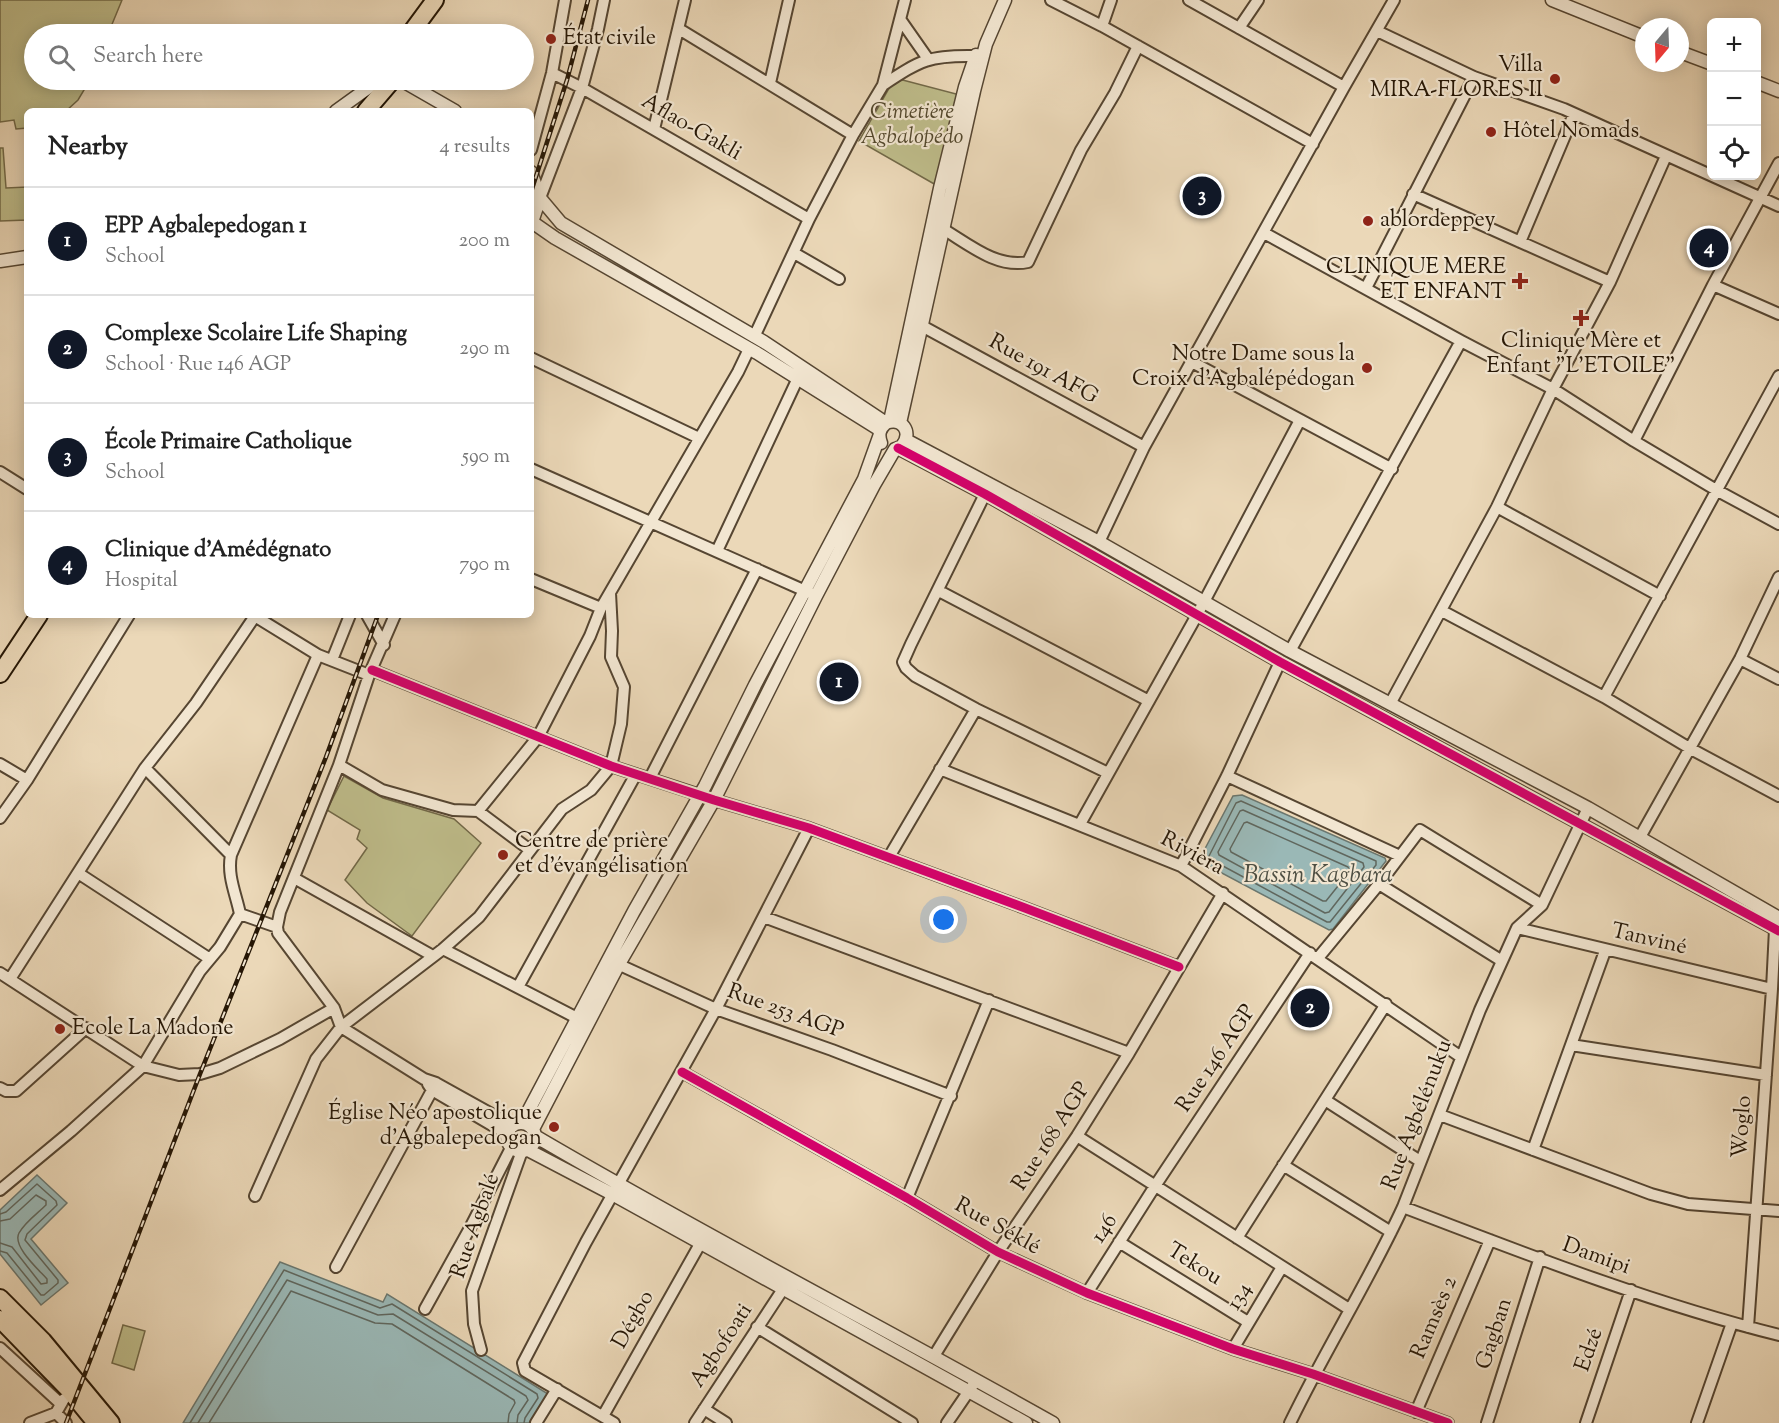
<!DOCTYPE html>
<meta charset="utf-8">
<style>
:root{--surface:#fff;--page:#f2f2f2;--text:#222;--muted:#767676;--line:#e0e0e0;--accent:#111827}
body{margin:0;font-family:"Sorts Mill Goudy",serif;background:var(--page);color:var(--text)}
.controls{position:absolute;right:18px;top:18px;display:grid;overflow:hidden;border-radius:9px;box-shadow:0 3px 15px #0003}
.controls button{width:54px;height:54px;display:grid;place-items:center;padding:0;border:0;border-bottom:2px solid var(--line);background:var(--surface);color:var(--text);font:30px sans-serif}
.compass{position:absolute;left:1635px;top:18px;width:54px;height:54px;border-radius:50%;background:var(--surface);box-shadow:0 3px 15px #0003;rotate:199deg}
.you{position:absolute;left:944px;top:920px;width:21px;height:21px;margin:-15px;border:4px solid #fff;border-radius:50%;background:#1a73e8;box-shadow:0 0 0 9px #1a73e833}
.badge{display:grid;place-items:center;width:39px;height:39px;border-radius:50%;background:var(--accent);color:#fff;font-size:20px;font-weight:700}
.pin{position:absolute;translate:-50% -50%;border:3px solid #fff;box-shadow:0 2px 6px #0006}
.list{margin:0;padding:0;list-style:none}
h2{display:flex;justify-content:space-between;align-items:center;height:78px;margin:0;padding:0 24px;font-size:26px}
h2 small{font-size:20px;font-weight:400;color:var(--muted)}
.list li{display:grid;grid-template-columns:39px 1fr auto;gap:18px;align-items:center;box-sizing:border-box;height:108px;padding:0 24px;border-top:2px solid var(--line)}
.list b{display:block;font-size:22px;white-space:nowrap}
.list p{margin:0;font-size:20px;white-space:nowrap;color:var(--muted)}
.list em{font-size:20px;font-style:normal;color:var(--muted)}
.icon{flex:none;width:33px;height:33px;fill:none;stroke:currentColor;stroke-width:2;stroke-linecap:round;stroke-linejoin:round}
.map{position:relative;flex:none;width:1779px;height:1423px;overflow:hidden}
.search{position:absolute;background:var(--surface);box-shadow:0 3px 15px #0003;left:24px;top:24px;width:510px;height:66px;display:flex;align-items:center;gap:15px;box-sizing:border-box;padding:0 21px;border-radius:33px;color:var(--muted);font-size:22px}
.panel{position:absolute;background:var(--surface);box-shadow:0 3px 15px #0003;left:24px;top:108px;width:510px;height:510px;border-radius:9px}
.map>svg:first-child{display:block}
.green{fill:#bebc8a;stroke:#726948;stroke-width:1.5}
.water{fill:#9ab8b6;stroke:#6b776f;stroke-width:1.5}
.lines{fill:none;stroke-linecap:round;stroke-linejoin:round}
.shore{stroke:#60675e;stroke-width:1.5}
.minor-casing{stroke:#564632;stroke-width:14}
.tertiary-casing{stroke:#564632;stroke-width:15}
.primary-casing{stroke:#251605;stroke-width:20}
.minor{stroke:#f2e6d1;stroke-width:10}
.tertiary{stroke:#f2e6d1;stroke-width:12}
.primary{stroke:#ebd8b8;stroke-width:16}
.rail-casing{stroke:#251605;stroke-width:4.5}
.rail{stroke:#f2e6d1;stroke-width:2;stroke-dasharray:7;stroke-linecap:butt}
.cycleway-casing{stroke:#f2e6d1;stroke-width:13}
.cycleway{stroke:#d6006c;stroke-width:9}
.poi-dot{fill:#8f2418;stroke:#f2e6d1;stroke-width:2}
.labels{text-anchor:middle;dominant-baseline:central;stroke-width:4.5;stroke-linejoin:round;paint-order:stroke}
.poi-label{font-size:22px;fill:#251605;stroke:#f2e6d1;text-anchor:start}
.park-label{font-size:22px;font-style:italic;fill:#53482d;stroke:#f2e6d1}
.street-label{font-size:22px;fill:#251605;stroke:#f2e6d1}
.water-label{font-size:24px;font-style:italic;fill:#4e4f43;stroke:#f2e6d1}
</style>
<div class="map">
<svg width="1779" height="1423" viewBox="0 0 1779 1423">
<rect width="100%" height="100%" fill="#ebd8b8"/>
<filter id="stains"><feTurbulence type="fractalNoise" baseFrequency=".00333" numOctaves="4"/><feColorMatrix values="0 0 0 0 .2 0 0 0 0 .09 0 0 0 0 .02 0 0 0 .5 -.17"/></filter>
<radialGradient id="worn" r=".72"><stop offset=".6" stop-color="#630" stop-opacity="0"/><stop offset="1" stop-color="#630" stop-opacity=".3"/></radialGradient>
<!-- green -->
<path class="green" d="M0,0H122L108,34H34V80H90L78,100L66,111H27V128L16,129L14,120L0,122Z
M895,78L960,95L936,185L859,141Z
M0,148H3L6,188L27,187V220L0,221Z
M344,776L383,798L454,819L481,843L412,936L367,903L345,880L367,848L357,839L360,830L327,810Z
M123,1325L145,1331L134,1370L112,1363Z"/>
<!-- water -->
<path class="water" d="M1242,795L1385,858L1386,861L1333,929L1329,930L1201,862L1200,858L1233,796Z
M37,1175L67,1203L31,1239L68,1283L41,1305L0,1254V1210Z
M280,1262L383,1302L387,1294L548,1394L529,1423H183Z"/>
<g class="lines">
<!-- shore -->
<path class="shore" d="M1241,801L1376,861V865L1330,922H1327L1208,858L1236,803Z
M1243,810L1363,863L1364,867L1329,912L1325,913L1219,855L1218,852L1240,811Z
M1247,822L1348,867L1350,871L1326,901H1323L1231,852L1230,849L1244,823Z
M0,1214L6,1212L37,1184L56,1201L57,1205L27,1234L25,1240L58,1280V1283L44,1295H41L7,1253L0,1251
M0,1221L10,1219L36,1195L46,1201V1205C38,1213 25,1222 19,1233C12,1246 38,1269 47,1279V1283L41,1284L12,1247L0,1243
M190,1423L284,1270L380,1308L392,1304L537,1394L538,1398L525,1418L524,1423
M198,1423L287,1280L378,1315L393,1314L526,1396L528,1400L518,1415L517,1423
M209,1423L291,1291L375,1323L392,1324L514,1400L515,1403L509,1414L508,1423"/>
<!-- minor casing -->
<g class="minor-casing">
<path id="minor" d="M1051,0L1102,26L1313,144
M1189,0L1344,87
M900,19L928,59
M1102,26L1111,0
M1239,28L1258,0
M679,29L853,135
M1377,31L1474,77L1564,109L1779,206
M552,73L582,88L809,219
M770,83L789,0
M883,85C921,60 929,55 975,56
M654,129L685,0
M531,150L552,73L565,0
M1413,194L1610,282
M540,198L582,88L598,29L604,0
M938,226C965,241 995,269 1028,262L1081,150L1115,93L1138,46
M1264,233L1461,341L1553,389L1634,441L1718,491L1779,524
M1520,242L1574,114
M794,253L839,279
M1713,285L1779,314
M1366,288L1474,77
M922,326L1144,447
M754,337L809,219L853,135L883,85L905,0
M531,358L699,438
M1192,362L1392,469
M1634,441L1713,285L1779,163
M531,469L810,593
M0,472L27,489
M985,494L911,644L903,662L906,668L915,676L976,709L1108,773
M1497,507L1660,596
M1099,542L1144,447L1344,87L1394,0
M717,551L798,378
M531,579L601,608
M939,591L1149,701
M1442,611L1604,697L1691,749L1779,796
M253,615L318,655L369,675
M367,615L384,645
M395,615L369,675L339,765L280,912L277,927L278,933L334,1008L341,1027L424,1079L436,1083L513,1126
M1290,651L1461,341
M1740,659L1779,679
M332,660L350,615
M372,670L611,766L700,795
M1604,697L1779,376
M1390,704L1497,507L1553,389L1610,282L1666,156
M0,764L27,780
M339,765L382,790L453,810L478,811L530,850
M145,768L231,855
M940,769L1181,866L1461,1057
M1227,776L1400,856
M650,778L757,569
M714,800L809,828L1025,908L1179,967
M478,811L538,737L590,636L601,608L738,372L749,349
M0,818L27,780L129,615
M1080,824L1197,615L1300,420
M1640,837L1740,659L1779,577
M889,857L976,709
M1181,866L1227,776L1280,662
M78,873L210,959
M294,878L433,956
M1379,884L1502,961
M240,914L277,927
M764,917L1129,1053
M1517,928L1772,989
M443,949L577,1018
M1318,958L1379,884L1420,830L1542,905
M611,961L716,1009L832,1050L951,1096
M0,973L143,1066L179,1075L200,1074L220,1068L280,1039L334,1008
M10,979L145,768L196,703L255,616
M518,987L636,774
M1571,1045L1766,1075
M682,1072L907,1198L998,1252L1087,1293L1233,1349L1313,1374L1448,1423
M428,1084L432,1090L507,1134
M0,1088L6,1091H16L86,1028
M1325,1100L1420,1161
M1440,1115L1651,1194L1688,1204L1779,1211
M1077,1136L1349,1309
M1533,1150L1605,951
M1283,1165L1391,1232
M0,1190L71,1131L143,1066L200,971L220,947L240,914C236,894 227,876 231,855L318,655
M255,1196L316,1059L341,1027L443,949L479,917L562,809L591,790L611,766L621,724L624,687L611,657L612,631L610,593
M907,1198L989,1000
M1403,1207C1526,1254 1651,1303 1779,1335
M1237,1238L1386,1004
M1119,1242L1248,1322
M336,1267L436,1083
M1087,1293L1155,1186L1310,953
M425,1309L470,1228L511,1148
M757,1327L912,1423
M1748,1327L1772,989L1775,929
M0,1348L61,1404
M1233,1349L1282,1267
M481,1350L474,1324L472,1291L522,1151
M934,1356L998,1252L1077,1136L1129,1053L1223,893
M704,1409L726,1423
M1416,1412L1490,1240
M56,1413L66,1423
M603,1416L700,1244
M30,1423L56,1413L64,1399
M536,1423L557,1389
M614,1423L525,1371L523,1363L586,1242L716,1009L809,828
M695,1423L787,1283
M947,1423L973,1385
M1290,1423C1325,1350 1369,1281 1403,1207L1480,1010L1517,928L1542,905L1588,808
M1487,1423L1540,1257
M1586,1423L1631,1290
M1697,1423L1732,1323"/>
</g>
<!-- tertiary casing -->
<g class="tertiary-casing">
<path id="tertiary" d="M1552,0L1644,37
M1680,52L1712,64
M401,80L455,111
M1756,82L1779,91
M336,111L379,80
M531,172L540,198L561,223L764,342L886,423C902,417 913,432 902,446
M540,198L532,222L555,238L757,353L880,430
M0,261L27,257
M890,421L940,188L965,87L976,55
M900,423L974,91L986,44L1005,0
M906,440L1099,542L1290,651L1588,808L1779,918
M881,443C878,435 879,429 886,423
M898,448L985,494L1280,662L1779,931
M522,1123L634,911L705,786L755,685L864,479L879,437
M507 1137a14 14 0 1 1 28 0a14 14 0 1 1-28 0Z
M533,1129L619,964L714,800L816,596L874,485L895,449
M535,1136C705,1236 881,1326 1053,1423
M528,1150L612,1194L1026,1423"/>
</g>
<!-- primary casing -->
<g class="primary-casing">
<path id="primary" d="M410,34L435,0
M366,111L390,83
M0,674L39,615
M0,1298L43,1341L111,1423
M0,1319L69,1390L96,1423"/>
</g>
<!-- minor -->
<use href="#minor" class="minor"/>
<!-- tertiary -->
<use href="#tertiary" class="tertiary"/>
<!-- primary -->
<use href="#primary" class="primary"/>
<!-- rail casing -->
<g class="rail-casing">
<path id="rail" d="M531,192L567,80L588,0
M66,1423L200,1074L326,757L378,615"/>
</g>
<!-- rail -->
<use href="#rail" class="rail"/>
<!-- cycleway casing -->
<g class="cycleway-casing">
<path id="cycleway" d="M898,448L985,494L1280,662L1779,931
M372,670L611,766L714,800L809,828L1025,908L1179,967
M682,1072L907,1198L998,1252L1087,1293L1233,1349L1313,1374L1448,1423"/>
</g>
<!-- cycleway -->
<use href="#cycleway" class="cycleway"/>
</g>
<!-- markers -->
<g class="poi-dot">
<circle cx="551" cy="39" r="6"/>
<circle cx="1555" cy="79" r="6"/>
<circle cx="1491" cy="132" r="6"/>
<circle cx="1368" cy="221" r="6"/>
<path d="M1517 272h6v6h6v6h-6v6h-6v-6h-6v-6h6z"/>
<path d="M1578 309h6v6h6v6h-6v6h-6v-6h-6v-6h6z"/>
<circle cx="1367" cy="368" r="6"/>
<circle cx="503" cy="855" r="6"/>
<circle cx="60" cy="1029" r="6"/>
<circle cx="554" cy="1127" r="6"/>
</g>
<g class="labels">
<!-- poi labels -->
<g class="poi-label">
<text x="563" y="39">État civile</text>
<text x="1543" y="66" text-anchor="end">Villa<tspan x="1543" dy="25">MIRA-FLORES II</tspan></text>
<text x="1503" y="132">Hôtel Nomads</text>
<text x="1380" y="221">ablordeppey</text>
<text x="1506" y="268" text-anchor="end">CLINIQUE MERE<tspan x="1506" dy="25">ET ENFANT</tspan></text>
<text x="1581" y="342" text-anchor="middle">Clinique Mère et<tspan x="1581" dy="25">Enfant "L'ETOILE"</tspan></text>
<text x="1355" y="355" text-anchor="end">Notre Dame sous la<tspan x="1355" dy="25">Croix d'Agbalépédogan</tspan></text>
<text x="515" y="842">Centre de prière<tspan x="515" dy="25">et d'évangélisation</tspan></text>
<text x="72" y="1029">Ecole La Madone</text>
<text x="542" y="1114" text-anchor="end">Église Néo apostolique<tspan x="542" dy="25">d'Agbalepedogan</tspan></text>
</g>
<!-- park labels -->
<g class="park-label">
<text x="912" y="113">Cimetière<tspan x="912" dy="25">Agbalopédo</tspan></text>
</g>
<!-- street labels -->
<g class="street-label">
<text transform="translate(691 128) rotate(30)">Aflao-Gakli</text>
<text transform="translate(1043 370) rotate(29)">Rue 191 AFG</text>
<text transform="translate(1192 854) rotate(28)">Rivièra</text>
<text transform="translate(1649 940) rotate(13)">Tanviné</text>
<text transform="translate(785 1012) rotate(20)">Rue 253 AGP</text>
<text transform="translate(1217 1059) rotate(-56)">Rue 146 AGP</text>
<text transform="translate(1418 1115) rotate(-69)">Rue Agbélénuku</text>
<text transform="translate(1743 1127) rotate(-86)">Woglo</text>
<text transform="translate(1052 1137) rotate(-57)">Rue 168 AGP</text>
<text transform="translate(476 1226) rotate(-71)">Rue Agbalé</text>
<text transform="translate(997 1227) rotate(29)">Rue Séklé</text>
<text transform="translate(1105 1229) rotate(-57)">146</text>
<text transform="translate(1596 1257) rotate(20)">Damipi</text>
<text transform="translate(1194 1265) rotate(32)">Tekou</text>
<text transform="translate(1240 1297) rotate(-59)">134</text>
<text transform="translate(1435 1318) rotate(-67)">Ramsès 2</text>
<text transform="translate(634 1320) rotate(-61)">Dégbo</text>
<text transform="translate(1495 1334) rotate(-72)">Gagban</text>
<text transform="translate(722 1346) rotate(-57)">Agbofoati</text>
<text transform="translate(1590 1350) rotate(-71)">Edzé</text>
</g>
<!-- water labels -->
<g class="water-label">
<text x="1318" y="876">Bassin Kagbara</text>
</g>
</g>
<rect width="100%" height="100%" filter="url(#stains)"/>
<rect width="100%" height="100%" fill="url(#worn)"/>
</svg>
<div class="controls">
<button>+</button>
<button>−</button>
<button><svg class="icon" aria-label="locate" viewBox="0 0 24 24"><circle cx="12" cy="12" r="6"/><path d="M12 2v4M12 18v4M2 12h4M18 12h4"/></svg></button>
</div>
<svg class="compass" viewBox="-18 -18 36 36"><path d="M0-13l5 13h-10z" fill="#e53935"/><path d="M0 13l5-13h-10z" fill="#767676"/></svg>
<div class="you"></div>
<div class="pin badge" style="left:839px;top:682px">1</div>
<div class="pin badge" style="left:1310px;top:1008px">2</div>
<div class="pin badge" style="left:1202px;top:196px">3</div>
<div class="pin badge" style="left:1709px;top:248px">4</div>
<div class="search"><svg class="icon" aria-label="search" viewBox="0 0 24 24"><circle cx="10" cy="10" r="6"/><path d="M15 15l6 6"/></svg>Search here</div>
<section class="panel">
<h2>Nearby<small>4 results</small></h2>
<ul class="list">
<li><span class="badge">1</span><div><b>EPP Agbalepedogan 1</b><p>School</p></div><em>200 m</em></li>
<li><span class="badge">2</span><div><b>Complexe Scolaire Life Shaping</b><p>School · Rue 146 AGP</p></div><em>290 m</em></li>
<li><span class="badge">3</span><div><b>École Primaire Catholique</b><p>School</p></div><em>590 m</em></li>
<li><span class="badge">4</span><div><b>Clinique d'Amédégnato</b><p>Hospital</p></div><em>790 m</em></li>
</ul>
</section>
</div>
